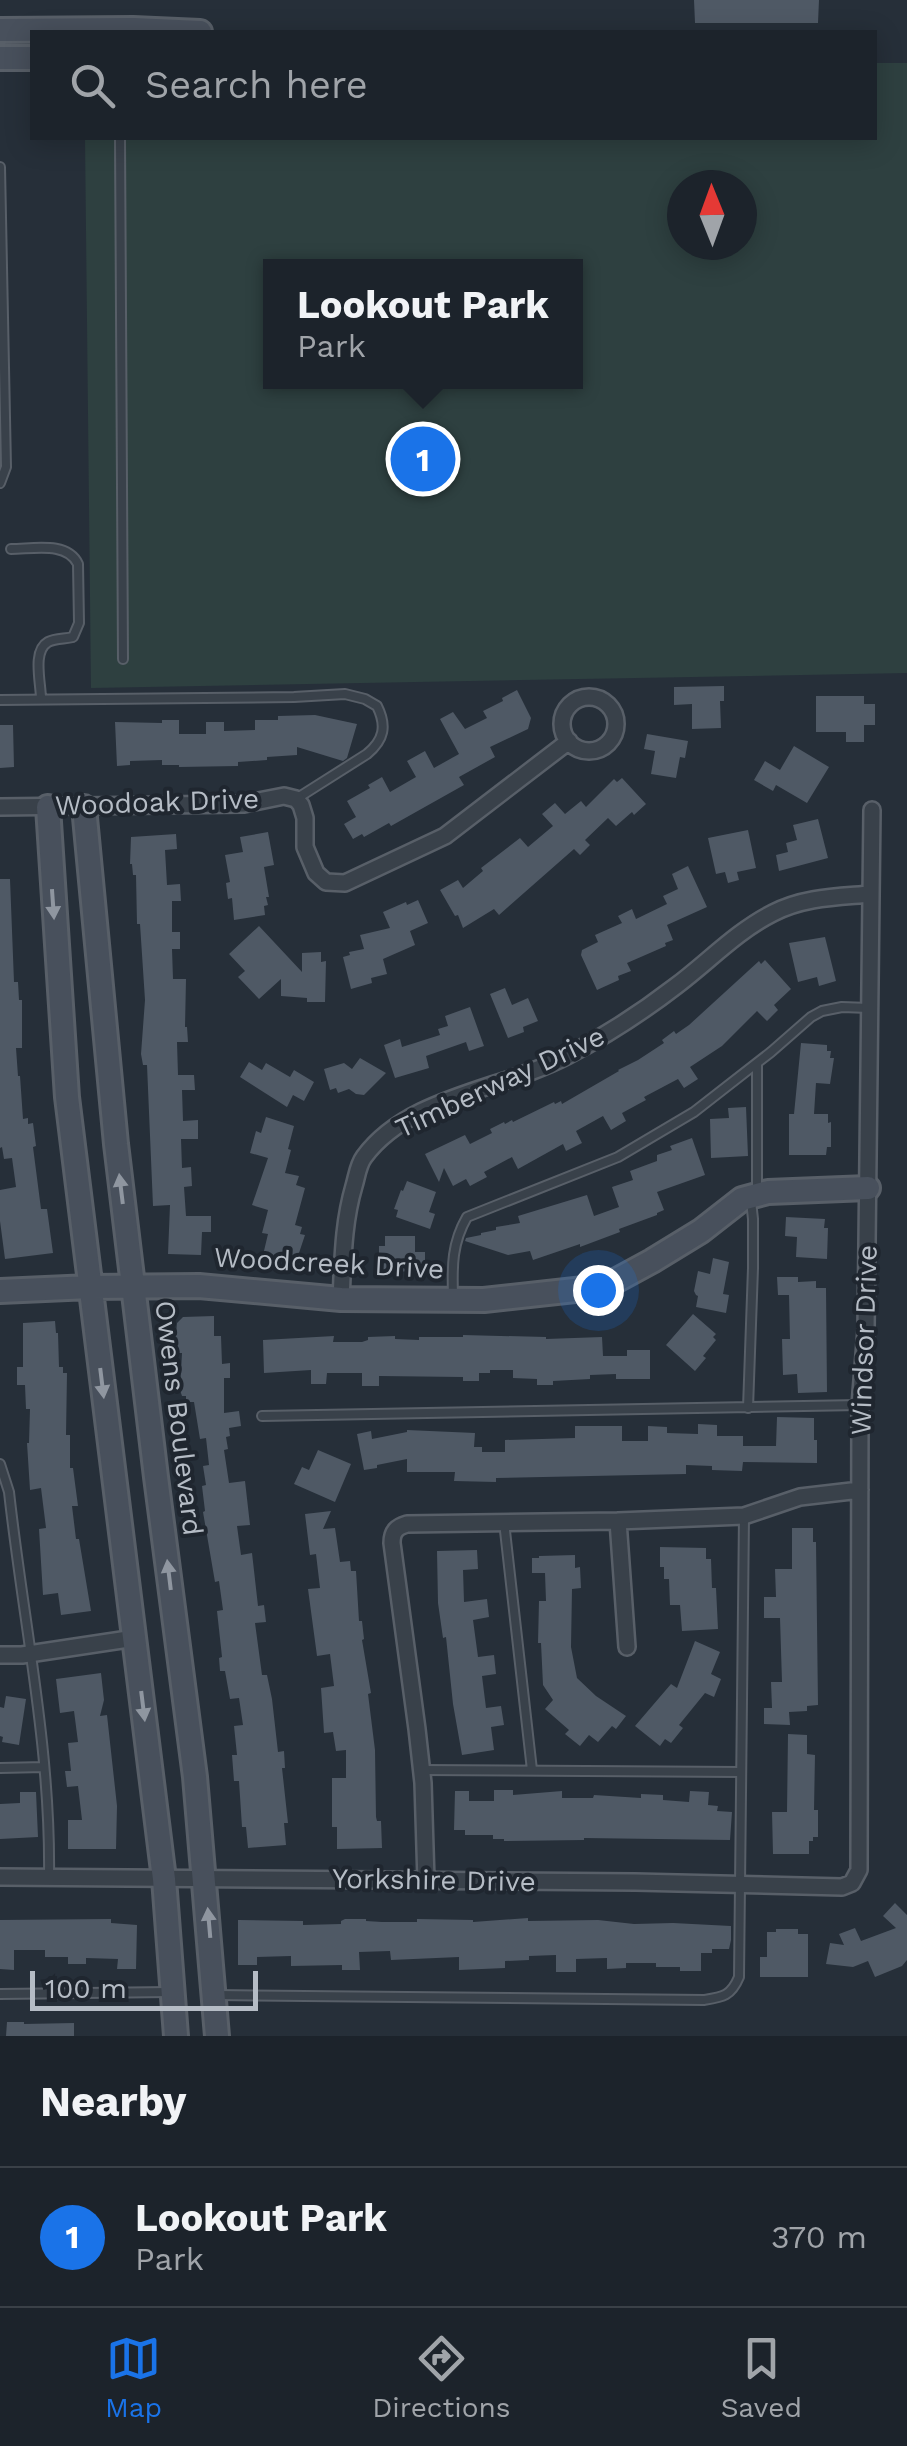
<!DOCTYPE html>
<style>
:root{--surface:#1c232b;--page:#252b33;--text:#f1f3f6;--muted:#a0a4a9;--line:#3a4047;--accent:#1a73e8}
body{margin:0;font-family:"Work Sans",sans-serif;background:var(--page);color:var(--text)}
.compass{position:absolute;left:667px;top:170px;width:90px;height:90px;border-radius:50%;background:var(--surface);box-shadow:0 5px 25px #0003;rotate:359deg}
.scale{position:absolute;left:30px;bottom:25px;width:228px;box-sizing:border-box;padding-left:10px;border:5px solid #b5bcc5;border-top:0;font-size:28px;line-height:35px;white-space:nowrap;color:#b5bcc5;-webkit-text-stroke:8px #1f262f;paint-order:stroke}
.you{position:absolute;left:598px;top:1290px;width:35px;height:35px;margin:-25px;border:8px solid #fff;border-radius:50%;background:#1a73e8;box-shadow:0 0 0 15px #1a73e833}
.badge{display:grid;place-items:center;width:65px;height:65px;border-radius:50%;background:var(--accent);color:#fff;font-size:32px;font-weight:700}
.pin{position:absolute;translate:-50% -50%;border:5px solid #fff;box-shadow:0 2px 10px #0006}
.popup{position:absolute;left:263px;top:259px;width:320px;height:130px;box-sizing:border-box;display:grid;place-content:center;border-radius:0px;background:var(--surface);filter:drop-shadow(0 2px 8px #0005);font-size:32px;white-space:nowrap;color:var(--muted)}
.popup b{font-size:38px;color:var(--text)}
.popup::after{content:'';position:absolute;left:50%;top:100%;margin-left:-20px;border:20px solid transparent;border-top-color:var(--surface)}
.list{margin:0;padding:0;list-style:none}
h2{display:flex;justify-content:space-between;align-items:center;height:130px;margin:0;padding:0 40px;font-size:42px}
h2 small{font-size:32px;font-weight:400;color:var(--muted)}
.list li{display:grid;grid-template-columns:65px 1fr auto;gap:30px;align-items:center;box-sizing:border-box;height:140px;padding:0 40px;border-top:2px solid var(--line)}
.list b{display:block;font-size:38px;white-space:nowrap}
.list p{margin:0;font-size:32px;white-space:nowrap;color:var(--muted)}
.list em{font-size:32px;font-style:normal;color:var(--muted)}
.icon{flex:none;width:55px;height:55px;fill:none;stroke:currentColor;stroke-width:2;stroke-linecap:round;stroke-linejoin:round}
.map{position:relative;flex:none;width:907px;height:2036px;overflow:hidden}
.search{position:absolute;background:var(--surface);box-shadow:0 5px 25px #0003;left:30px;right:30px;top:30px;height:110px;display:flex;align-items:center;gap:25px;box-sizing:border-box;padding:0 35px;border-radius:0px;color:var(--muted);font-size:38px}
.sheet{height:270px;background:var(--surface)}
nav{display:flex;justify-content:space-around;align-items:center;box-sizing:border-box;height:140px;border-top:2px solid var(--line);background:var(--surface);font-size:28px;color:var(--muted)}
nav a{display:grid;justify-items:center;gap:5px}
nav .on{color:var(--accent)}
.map>svg:first-child{display:block}
.green{fill:#2e4040;fill-rule:evenodd}
.building{fill:#4f5965}
.lines{fill:none;stroke-linecap:round;stroke-linejoin:round}
.lane-casing{stroke:#585f68;stroke-width:12}
.street-casing{stroke:#585f68;stroke-width:20}
.secondary-casing{stroke:#585f68;stroke-width:28}
.lane{stroke:#39414a;stroke-width:8}
.street{stroke:#39414a;stroke-width:15}
.secondary{stroke:#48505c;stroke-width:22}
.oneway{fill:#8f96a0}
.labels{text-anchor:middle;dominant-baseline:central;stroke-width:8;stroke-linejoin:round;paint-order:stroke}
.street-label{font-size:28px;fill:#b5bcc5;stroke:#1f262f}
</style>
<div class="map">
<svg width="907" height="2036" viewBox="0 0 907 2036">
<rect width="100%" height="100%" fill="#262f39"/>
<!-- green -->
<path class="green" d="M875,63H907V673L91,688L85,138H874ZM682,185H742V245H682ZM270,266H576V382H270Z"/>
<!-- building -->
<path class="building" d="M694,0H819L818,23H695Z
M724,686V701H720L721,728L692,729V704L674,705V687Z
M517,690L531,718L528,729L490,747L495,757L459,777L464,785L391,826L389,823L364,837L362,834L353,839L344,824L356,817L347,801L370,788L368,785L382,777L390,792L416,777L407,761L425,751L434,768L459,754L440,719L453,712L465,729L487,718L483,711L503,701L502,698Z
M816,696H864V704H875V725H864V742H846V732H816Z
M315,715L357,724L347,758L343,761L297,747V755L267,757V760L238,762V766L179,767V765H162V760L130,761V765L117,766L115,722L162,723V720H179V734H206V722H224V731L255,730V720H278V716Z
M0,725H13L14,767L0,768Z
M647,734L688,741L685,758L680,757L676,778L651,774L655,751L644,749Z
M794,746L829,767L807,803L776,785L773,791L754,780L765,761L780,770Z
M622,778L646,804L634,815L632,812L616,826L608,818L585,840L590,845L580,855L574,849L499,915L494,909L463,928L458,915L455,916L440,890L458,880L463,888L483,871L481,868L520,838L528,847L553,826L542,814L555,803L565,814L581,801L586,807L614,779L617,782Z
M818,819L828,858L779,871L776,855L788,852L786,843L797,840L793,825Z
M748,830L756,868L737,872L739,880L728,883L725,872L716,874L708,838Z
M268,832L274,865L264,867L269,897H266L268,905L264,906L265,915L234,920L232,898L228,899L226,883L230,882L225,855L243,852L240,837Z
M176,834L177,849L165,850L167,885L180,884L181,901H172V932H180V949H172L173,979H186L185,1027H187L188,1042H177L178,1075H194L195,1090H182L183,1121L198,1120V1139H181L182,1168L191,1167L192,1186L184,1187L186,1216H211V1232H202L201,1255L168,1254L170,1205L153,1206L147,1065H143L141,1054L145,1000L140,924H137L136,875H133L132,864H130L131,837Z
M688,866L707,907L667,925L673,940L665,943L666,946L627,963L631,971L618,976L619,980L597,990L581,955L582,950L598,942L595,935L622,923L618,916L632,909L636,919L667,904L663,896L678,889L672,874Z
M0,879H10L14,982H18L19,1000H22V1048H16L18,1076H20L23,1119L28,1118V1124L33,1123L36,1146L33,1147L41,1209H47L53,1253L5,1259L0,1221V1190L16,1187L12,1158L4,1159L2,1147L0,1148Z
M418,900L428,923L410,931L415,945L383,959L387,974L371,978L372,983L351,989L343,957L350,955L349,952L364,949L360,935L390,928L383,912L406,902L407,905Z
M259,926L302,972V953L321,952V962L326,961L325,1002H307V998L281,996V979L259,999L238,977L245,971L229,954Z
M825,937L836,981L819,986L817,977L798,982L789,943Z
M765,960L791,989L774,1005L778,1010L767,1021L757,1011L722,1046L690,1067L698,1079L684,1088L678,1079L644,1097L646,1100L622,1113L626,1121L611,1130L603,1116L576,1131L582,1143L566,1151L563,1144L518,1169L512,1157L484,1172L487,1177L470,1186L466,1179L453,1186L444,1168L439,1182L425,1154L465,1135L470,1144L492,1133L490,1129L504,1122L505,1124L512,1120L513,1122L554,1102L555,1104L561,1101L562,1104L619,1071L618,1070L638,1060L664,1043L662,1040L674,1031L676,1034L689,1025L759,961L761,964Z
M505,988L512,1005L528,998L538,1021L523,1027L524,1032L508,1038L490,994Z
M470,1007L484,1046L469,1051L466,1042L426,1056L429,1068L395,1078L384,1045L400,1039L402,1047L440,1035L438,1029L448,1026L445,1016Z
M801,1043L827,1045V1051H831L830,1058H834L830,1084L816,1083L814,1114H828V1123L831,1122V1147H827L826,1155H789V1114H794Z
M360,1058L386,1073L364,1095L356,1094L349,1089L338,1093L336,1088L330,1090L324,1069L344,1063L352,1069Z
M249,1062L262,1070L266,1063L290,1077L294,1070L314,1082L304,1101L293,1095L287,1107L240,1077Z
M746,1107L748,1156L711,1158L710,1119L729,1118L728,1108Z
M266,1117L294,1126L288,1149L291,1150L285,1173L299,1176L296,1185L305,1188L295,1225L302,1227L300,1234L305,1235L298,1256L293,1255L292,1262L263,1255L268,1234L262,1233L268,1210L252,1205L268,1158L250,1153L256,1131L261,1133Z
M692,1138L705,1175L657,1192L664,1210L657,1213V1215L619,1229L620,1232L580,1247V1244L533,1260L530,1251L508,1255L465,1241L466,1238L481,1235V1233L496,1230V1227L520,1223L518,1216L587,1195L594,1216L619,1207L612,1187L633,1180L630,1171L657,1161V1155L672,1150L670,1146Z
M407,1181L436,1192L429,1212L435,1214L430,1229L396,1217L398,1210L394,1209L401,1190L403,1191Z
M786,1217L825,1219L824,1228H828L827,1259L796,1257L797,1237L785,1236Z
M385,1236H415V1252H425V1271L379,1272V1246H385Z
M713,1258L729,1262L723,1294L729,1295L726,1313L696,1307L698,1296L696,1295L694,1291L698,1271L710,1274Z
M777,1277H798V1282L816,1281V1288H826L827,1392L798,1393L797,1374L783,1375L782,1339H790L789,1295H778Z
M693,1314L716,1334L713,1337L716,1340L703,1356L706,1358L695,1371L666,1345Z
M214,1316V1336H221L222,1364L230,1363V1378H224V1413L239,1411L241,1426L229,1428L230,1436L226,1437L228,1449L224,1450L229,1483L245,1481L250,1525L237,1526L241,1555L252,1553L258,1606L264,1605L266,1622L255,1623L262,1675H267L272,1699L278,1752L284,1751L285,1768H282L288,1823H284L286,1845L248,1848L246,1827H242L239,1781H234L232,1755H237L234,1726L243,1725L239,1698L230,1699L225,1671H220L219,1658L222,1657L217,1611L223,1610L219,1581L215,1582L203,1512L205,1511L202,1486L206,1485L203,1466L209,1465L206,1438L200,1439L194,1402H186V1396H182L180,1390L182,1353H177V1345H175L177,1323L183,1317Z
M55,1321L56,1333H58L59,1367H63V1373H67L66,1435H70V1468H73L78,1506H72L76,1539H79L91,1611L61,1615L58,1593L43,1595L39,1529L46,1528L41,1488L30,1490L27,1443H29L30,1409H26L25,1385H17V1367H23V1323Z
M463,1335L546,1337V1339L602,1337L603,1356H627V1350H650V1379H616V1374L590,1375V1379L553,1381V1385H537V1379L513,1378V1370H490V1373H479V1381H463V1377L379,1376V1386H362V1373H327L326,1384H311V1370L264,1373L263,1340L334,1336L333,1342H362L368,1340V1337L395,1336V1339L419,1340V1337H463Z
M777,1417L814,1418V1440H817V1463L743,1462L742,1471L712,1470V1466L686,1465V1474L496,1478V1482L454,1481L455,1472H407V1459L377,1465V1468L364,1470L357,1434L371,1431L372,1439L407,1432V1430L475,1433L474,1447H482V1452H505V1440L575,1438V1426H622V1441H648V1426L667,1427V1433L698,1434V1424L717,1425V1436H743V1446H776Z
M318,1450L351,1464L335,1502L294,1484L302,1467L309,1470Z
M331,1511L323,1529L335,1528L340,1562L350,1561L351,1571H356L359,1621H362L364,1639L362,1640L371,1693L368,1694L375,1750L376,1817L377,1821H381L382,1848L337,1849V1827H332V1778H346V1750L336,1751L333,1732L324,1733L321,1688L334,1686L330,1654L317,1656L308,1589L320,1588L316,1554L310,1555L305,1514Z
M792,1528H813V1542H816L818,1705L807,1706V1711L789,1712L790,1725L764,1724V1708H772L771,1682H782L780,1618H764V1597H776L775,1569H792Z
M660,1547L706,1548V1559H711L712,1588H716L718,1629L682,1631L680,1605H670L669,1579H664V1567H660Z
M477,1550L478,1569L463,1570L464,1602L487,1599L489,1617L473,1620L478,1657L494,1655L496,1674L482,1676L486,1708L501,1706L504,1725L491,1727L494,1750L462,1755L453,1704L446,1637L443,1638L438,1603L437,1551Z
M575,1555V1568L580,1567L581,1588L572,1589L571,1647L577,1678L596,1696L626,1716L616,1729L612,1726L598,1742L589,1735L580,1746L565,1734L569,1730L545,1709L553,1700L543,1685L541,1643H538L539,1601H546L545,1573H532V1558H539V1556Z
M695,1641L720,1652L711,1674L721,1679L714,1697L705,1693L679,1725L683,1728L671,1743L665,1739L660,1746L635,1726L671,1684L677,1688Z
M101,1673L104,1700L100,1716L107,1715L117,1806L116,1849H68V1820H82L78,1786L67,1787L65,1771H71L68,1743L78,1742L74,1711L60,1713L56,1679Z
M6,1696L26,1699L19,1745L2,1742L3,1737L0,1736V1707L4,1708Z
M788,1734L807,1735V1754L815,1755L814,1810H818V1837H813V1841H809V1854H773L772,1812H787Z
M494,1790H513V1795L562,1791V1798H593L594,1795L641,1798V1794L663,1795V1800L689,1802L690,1791L709,1792L708,1805L718,1806L717,1811L732,1812L730,1840L584,1838V1840L504,1841V1839H493V1835H465V1830H454L455,1791H469V1801H494Z
M20,1792H36L38,1837L0,1839V1804L20,1803Z
M895,1903L907,1915V1960L902,1966L875,1977L868,1961L853,1967L826,1964L830,1943L844,1945L839,1934L855,1928L861,1941L896,1928L883,1916Z
M528,1918V1921L598,1920L634,1924L673,1923L731,1926V1940L729,1949H712V1953H701V1971H680V1967H656V1963H626V1968L607,1969V1958L576,1959V1972H556V1955L529,1956V1960L505,1961V1968L459,1970V1957L391,1960L390,1951L359,1952L360,1970H342V1965L291,1966V1956L257,1957V1965H238V1920L303,1921V1925L341,1924V1921L345,1919H366V1921L382,1922H417V1919L473,1920V1922Z
M111,1919V1923L137,1925L136,1969H117L118,1959L86,1958V1964H68V1957H45V1950H14V1970L0,1969V1920Z
M776,1929H798V1934H808V1977H760V1957H767V1932H776Z
M7,2022H24V2024L74,2023V2036H6Z"/>
<g class="lines">
<!-- lane casing -->
<g class="lane-casing">
<path id="lane" d="M120,138L123,659
M0,167L6,467L0,483
M11,549C33,549 67,541 78,564L79,623L73,637C65,639 55,638 48,642C32,651 41,683 41,699
M0,700L294,697L345,694L365,699L377,706C387,726 384,740 367,754L296,799
M757,1064V1190
M453,1295C452,1266 452,1243 467,1217L618,1157L694,1112L771,1052L811,1017L822,1011L842,1007L869,1008
M748,1408L753,1268V1219L751,1201
M262,1416L860,1405
M0,1464L9,1492C23,1620 51,1748 49,1877
M504,1522L532,1770
M0,1768L44,1767
M421,1770L741,1772
M0,1994L170,1992
M216,1995L704,2000C723,1997 731,1996 739,1977L744,1516"/>
</g>
<!-- street casing -->
<g class="street-casing">
<path id="street" d="M562 724a27 27 0 1 1 54 0a27 27 0 1 1-54 0Z
M0,807L244,804L284,796L296,799L301,805L305,818V847L316,873L326,882L345,883L445,836L569,741
M341,1299C343,1261 343,1223 354,1186C357,1176 358,1165 364,1157C409,1096 502,1090 567,1056C605,1036 641,1013 676,986C708,962 737,931 773,913C804,897 837,897 870,894
M618,1521L627,1647
M0,1655H22L135,1638
M0,1877L635,1882L842,1887L852,1883L859,1870L860,1405L866,1330L872,810
M426,1881L423,1783L417,1729L392,1543C392,1531 397,1527 407,1524L618,1521L744,1516L800,1497L860,1490"/>
</g>
<!-- secondary casing -->
<g class="secondary-casing">
<path id="secondary" d="M0,30L133,29L200,32
M0,58H32
M48,807L67,1097L164,1879L176,2036
M84,807L116,1144L156,1477L195,1777L217,2036
M0,1291L90,1287L199,1286L341,1299L484,1300L584,1289L617,1280L652,1261L701,1231L742,1199L768,1192L868,1188"/>
</g>
<!-- lane -->
<use href="#lane" class="lane"/>
<!-- street -->
<use href="#street" class="street"/>
<!-- secondary -->
<use href="#secondary" class="secondary"/>
</g>
<!-- one-way arrows -->
<defs><path id="oneway-solid" d="M-6-.8H1V-3.2L6.5 0L1 3.2V.8H-6Z" transform="scale(2.5)"/></defs>
<g class="oneway">
<use href="#oneway-solid" transform="translate(53 904) rotate(86)"/>
<use href="#oneway-solid" transform="translate(121 1189) rotate(-97)"/>
<use href="#oneway-solid" transform="translate(102 1383) rotate(83)"/>
<use href="#oneway-solid" transform="translate(169 1575) rotate(-97)"/>
<use href="#oneway-solid" transform="translate(143 1706) rotate(83)"/>
<use href="#oneway-solid" transform="translate(209 1923) rotate(-95)"/>
</g>
<g class="labels">
<!-- street labels -->
<g class="street-label">
<text transform="translate(157 802) rotate(-2)">Woodoak Drive</text>
<text transform="translate(500 1082) rotate(-25)">Timberway Drive</text>
<text transform="translate(329 1263) rotate(3)">Woodcreek Drive</text>
<text transform="translate(864 1340) rotate(-88)">Windsor Drive</text>
<text transform="translate(179 1418) rotate(83)">Owens Boulevard</text>
<text transform="translate(434 1880) rotate(1)">Yorkshire Drive</text>
</g>
</g>
</svg>
<svg class="compass" viewBox="-18 -18 36 36"><path d="M0-13l5 13h-10z" fill="#e53935"/><path d="M0 13l5-13h-10z" fill="#a0a4a9"/></svg>
<div class="scale">100 m</div>
<div class="you"></div>
<div class="pin badge" style="left:423px;top:459px">1</div>
<div class="popup"><b>Lookout Park</b>Park</div>
<div class="search"><svg class="icon" aria-label="search" viewBox="0 0 24 24"><circle cx="10" cy="10" r="6"/><path d="M15 15l6 6"/></svg>Search here</div>
</div>
<section class="sheet">
<h2>Nearby<small></small></h2>
<ul class="list">
<li><span class="badge">1</span><div><b>Lookout Park</b><p>Park</p></div><em>370 m</em></li>
</ul>
</section>
<nav>
<a class="on"><svg class="icon" aria-label="map" viewBox="0 0 24 24"><path d="M3 6l6-2 6 2 6-2v14l-6 2-6-2-6 2zM9 4v14M15 6v14"/></svg>Map</a>
<a><svg class="icon" aria-label="directions" viewBox="0 0 24 24"><path d="M12 3l9 9-9 9-9-9zM9 14v-3h6M13 9l2 2-2 2"/></svg>Directions</a>
<a><svg class="icon" aria-label="saved" viewBox="0 0 24 24"><path d="M7 4h10v16l-5-4-5 4z"/></svg>Saved</a>
</nav>
